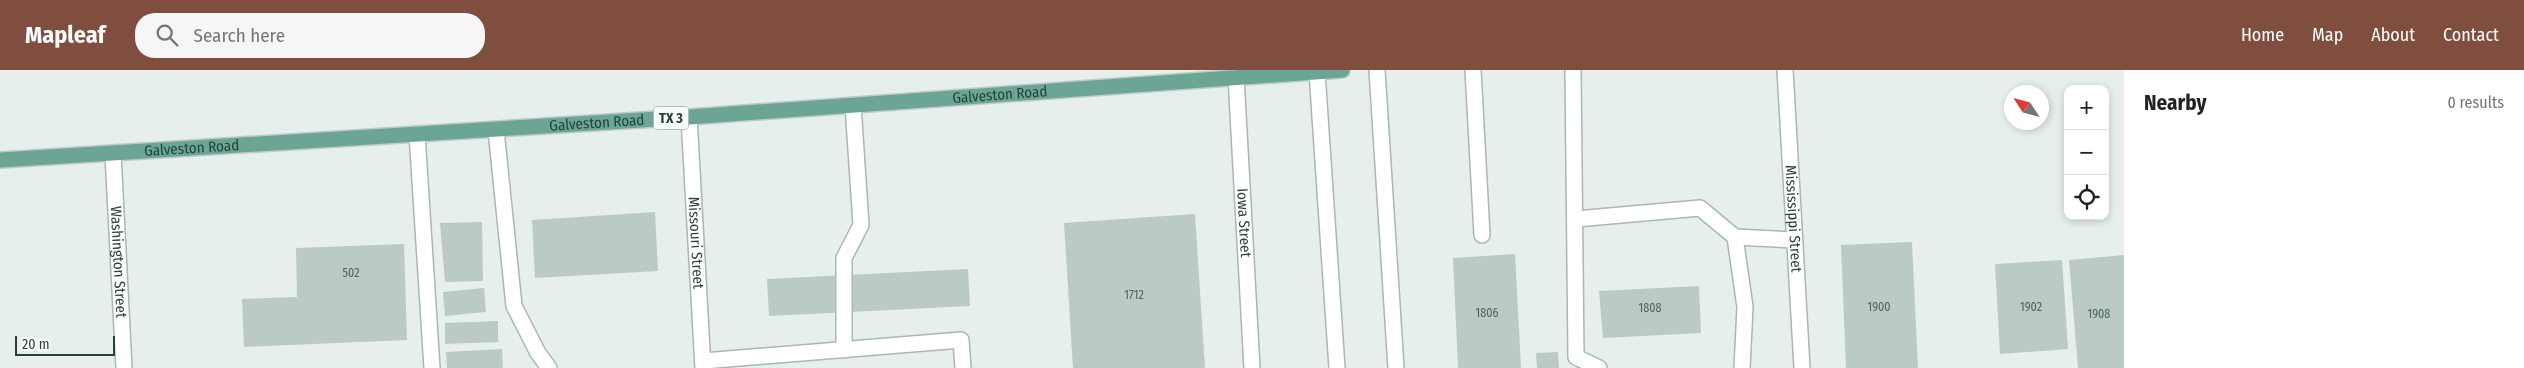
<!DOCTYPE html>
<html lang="en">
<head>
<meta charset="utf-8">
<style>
	:root { --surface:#fff; --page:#f6f6f6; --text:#202124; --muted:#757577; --line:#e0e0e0; --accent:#7f4e3f }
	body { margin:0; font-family:"Fira Sans Condensed",sans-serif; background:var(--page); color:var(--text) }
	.controls { position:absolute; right:15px; top:15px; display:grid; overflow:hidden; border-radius:10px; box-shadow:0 2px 8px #0003 }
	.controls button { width:45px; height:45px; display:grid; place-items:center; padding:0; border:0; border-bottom:1px solid var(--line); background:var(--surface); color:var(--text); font:25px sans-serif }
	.compass { position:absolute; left:2004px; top:15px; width:45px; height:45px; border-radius:50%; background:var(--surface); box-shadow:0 2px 8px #0003; rotate:306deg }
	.scale { position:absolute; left:15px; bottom:12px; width:100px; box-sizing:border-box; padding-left:5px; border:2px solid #24423a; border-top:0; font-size:14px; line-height:18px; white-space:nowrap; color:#24423a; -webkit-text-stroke:4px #f7fbf9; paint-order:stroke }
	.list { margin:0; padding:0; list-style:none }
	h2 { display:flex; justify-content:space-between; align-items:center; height:65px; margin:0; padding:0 20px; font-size:21px }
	h2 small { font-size:16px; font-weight:400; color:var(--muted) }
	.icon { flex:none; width:28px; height:28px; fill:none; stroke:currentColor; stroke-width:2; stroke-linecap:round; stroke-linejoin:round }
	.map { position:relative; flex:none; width:2124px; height:298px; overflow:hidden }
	header { display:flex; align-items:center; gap:30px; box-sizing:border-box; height:70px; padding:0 25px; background:var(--accent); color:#fff }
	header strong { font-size:24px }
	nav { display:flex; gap:28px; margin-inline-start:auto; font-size:18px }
	.search { width:350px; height:45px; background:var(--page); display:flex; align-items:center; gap:12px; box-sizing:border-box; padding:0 18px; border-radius:20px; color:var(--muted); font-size:19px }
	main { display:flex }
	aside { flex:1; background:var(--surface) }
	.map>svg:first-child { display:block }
</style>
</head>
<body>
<header>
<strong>Mapleaf</strong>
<div class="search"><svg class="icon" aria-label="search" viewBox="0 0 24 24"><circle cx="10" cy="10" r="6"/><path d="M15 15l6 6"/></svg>Search here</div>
<nav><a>Home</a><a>Map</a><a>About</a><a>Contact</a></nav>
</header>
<main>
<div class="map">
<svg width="2124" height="298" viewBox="0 0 2124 298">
	<rect width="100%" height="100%" fill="#e6efeb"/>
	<g fill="#bbcac4">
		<path d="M655,142L658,201L535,208L532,150Z"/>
		<path d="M1195,144L1205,298H1073L1064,153Z"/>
		<path d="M482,152L483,211L445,212L440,153Z"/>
		<path d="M1912,172L1918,298H1846L1841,175Z"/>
		<path d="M404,174L407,270L244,277L242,229L297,227L296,178Z"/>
		<path d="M1515,184L1521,298H1458L1453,188Z"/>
		<path d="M2124,185V298H2078L2069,190Z"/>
		<path d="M2062,190L2068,279L2000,284L1995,194Z"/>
		<path d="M968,199L970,236L769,246L767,209Z"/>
		<path d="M1699,216L1701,263L1603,268L1599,221Z"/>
		<path d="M484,218L486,242L445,246L443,222Z"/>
		<path d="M498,251V272L445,274V253Z"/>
		<path d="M502,279L503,298H447L446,282Z"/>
		<path d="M1558,282L1559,298H1537L1536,283Z"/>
	</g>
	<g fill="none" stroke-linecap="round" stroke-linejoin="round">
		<g stroke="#a8b8b2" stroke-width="18">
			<g id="minor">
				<path d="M1377,0L1396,298"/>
				<path d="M1473,0L1482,165"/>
				<path d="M1573,0L1576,287L1599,298"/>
				<path id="s1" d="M1785,0L1802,298"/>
				<path d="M1317,2L1337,298"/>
				<path id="s2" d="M1236,7L1252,298"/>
				<path id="s3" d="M689,47L703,298"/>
				<path d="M496,60L514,236L538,283L549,298"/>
				<path d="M417,64L432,298"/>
				<path id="s4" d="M113,84L124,298"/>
				<path d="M1576,149L1700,138L1735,167L1745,237L1742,298"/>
				<path d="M1735,167L1794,170"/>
				<path d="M844,280V188L861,155L853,35"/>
				<path d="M703,291L961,270L963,298"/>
			</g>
		</g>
		<g stroke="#c2cac8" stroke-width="18">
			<g id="major">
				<path id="s5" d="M0,90L689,47L1342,0"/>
			</g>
		</g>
		<use href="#minor" stroke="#fff" stroke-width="15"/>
		<use href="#major" stroke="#6aa596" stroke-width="15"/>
	</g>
	<g text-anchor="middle" stroke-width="4" stroke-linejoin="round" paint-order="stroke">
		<g font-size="12" fill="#4a645c">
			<text x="351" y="207">502</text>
			<text x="1134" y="229">1712</text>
			<text x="1879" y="241">1900</text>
			<text x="2031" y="241">1902</text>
			<text x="1650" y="242">1808</text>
			<text x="1487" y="247">1806</text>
			<text x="2099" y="248">1908</text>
		</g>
		<rect fill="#f7fbf9" stroke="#637a73" stroke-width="1" x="653.5" y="36.5" width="35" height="23" rx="4"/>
		<g font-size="14" font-weight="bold" fill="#24423a">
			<text x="671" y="53">TX 3</text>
		</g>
		<g font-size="15" fill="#24423a" stroke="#f7fbf9">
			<text dy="5" stroke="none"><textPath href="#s5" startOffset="1002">Galveston Road</textPath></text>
			<text dy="5" stroke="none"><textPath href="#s5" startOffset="598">Galveston Road</textPath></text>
			<text dy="5" stroke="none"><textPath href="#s5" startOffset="192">Galveston Road</textPath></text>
			<text dy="5" stroke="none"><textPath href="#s1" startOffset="149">Mississippi Street</textPath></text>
			<text dy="5" stroke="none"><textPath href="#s2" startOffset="146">Iowa Street</textPath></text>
			<text dy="5" stroke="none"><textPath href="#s3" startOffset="126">Missouri Street</textPath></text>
			<text dy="5" stroke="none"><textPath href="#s4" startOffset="108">Washington Street</textPath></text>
		</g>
	</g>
</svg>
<div class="controls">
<button>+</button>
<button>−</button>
<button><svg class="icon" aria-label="locate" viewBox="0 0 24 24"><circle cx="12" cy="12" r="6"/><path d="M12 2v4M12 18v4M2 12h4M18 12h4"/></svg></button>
</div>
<svg class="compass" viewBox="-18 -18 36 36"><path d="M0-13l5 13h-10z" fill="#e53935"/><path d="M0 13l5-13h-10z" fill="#757577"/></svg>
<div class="scale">20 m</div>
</div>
<aside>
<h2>Nearby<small>0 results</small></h2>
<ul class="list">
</ul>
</aside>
</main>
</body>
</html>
